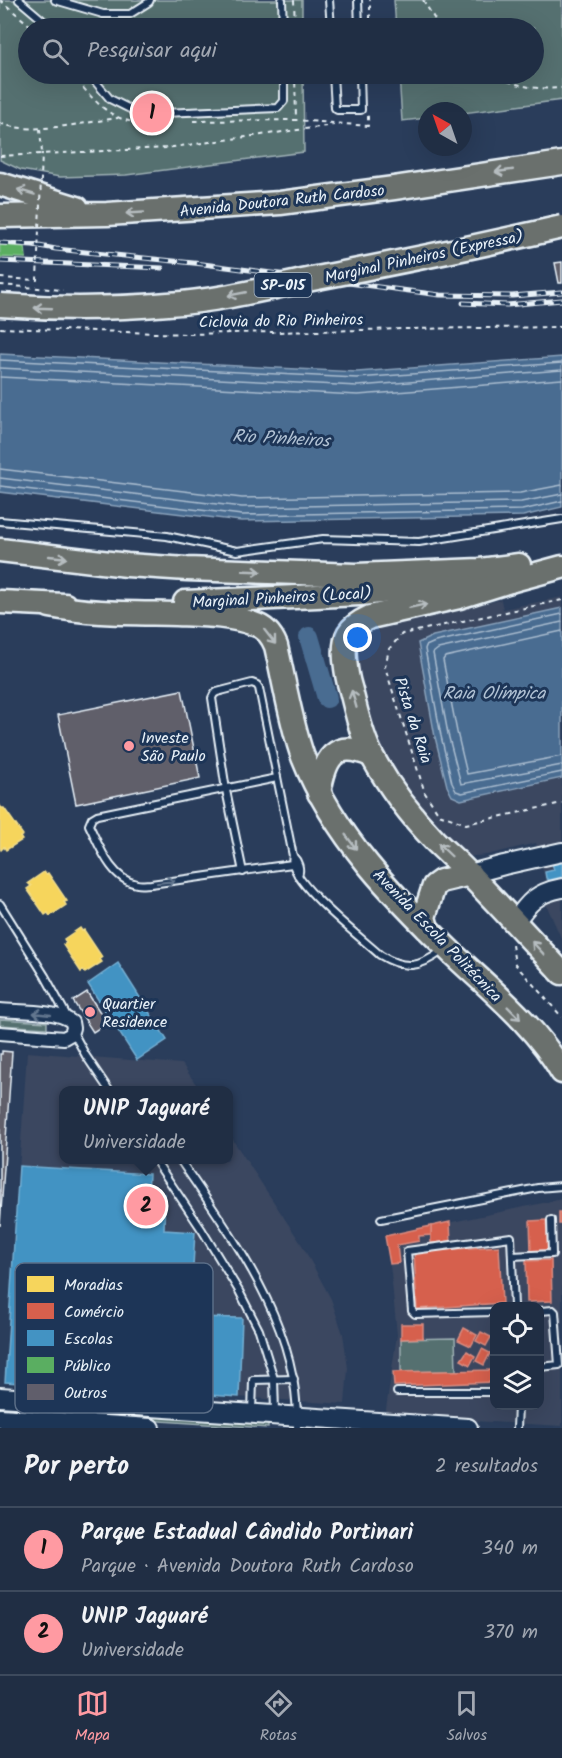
<!DOCTYPE html>
<html lang="pt">
<head>
<meta charset="utf-8">
<style>
	:root { --surface:#202e44; --page:#28364b; --text:#f1f3f6; --muted:#a2a8b2; --line:#3d4a5d; --accent:#ff9aa2 }
	body { margin:0; font-family:Kalam,sans-serif; background:var(--page); color:var(--text) }
	.controls { position:absolute; right:18px; bottom:18px; display:grid; overflow:hidden; border-radius:12px; box-shadow:0 6px 24px #0002 }
	.controls button { width:54px; height:54px; display:grid; place-items:center; padding:0; border:0; border-bottom:2px solid var(--line); background:var(--surface); color:var(--text); font:30px sans-serif }
	.compass { position:absolute; left:418px; top:102px; width:54px; height:54px; border-radius:50%; background:var(--surface); box-shadow:0 6px 24px #0002; rotate:320deg }
	.you { position:absolute; left:358px; top:638px; width:21px; height:21px; margin:-15px; border:4px solid #fff; border-radius:50%; background:#1a73e8; box-shadow:0 0 0 9px #1a73e833 }
	.badge { display:grid; place-items:center; width:39px; height:39px; border-radius:50%; background:var(--accent); color:#111; font-size:20px; font-weight:700 }
	.pin { position:absolute; translate:-50% -50%; border:3px solid #fff; box-shadow:0 2px 6px #0006 }
	.popup { position:absolute; left:59px; top:1086px; width:174px; height:78px; box-sizing:border-box; display:grid; place-content:center; border-radius:12px; background:var(--surface); filter:drop-shadow(0 2px 4px #0005); font-size:20px; white-space:nowrap; color:var(--muted) }
	.popup b { font-size:22px; color:var(--text) }
	.popup::after { content:''; position:absolute; left:50%; top:100%; margin-left:-12px; border:12px solid transparent; border-top-color:var(--surface) }
	.list { margin:0; padding:0; list-style:none }
	h2 { display:flex; justify-content:space-between; align-items:center; height:78px; margin:0; padding:0 24px; font-size:26px }
	h2 small { font-size:20px; font-weight:400; color:var(--muted) }
	.list li { display:grid; grid-template-columns:39px 1fr auto; gap:18px; align-items:center; box-sizing:border-box; height:84px; padding:0 24px; border-top:2px solid var(--line) }
	.list b { display:block; font-size:22px; white-space:nowrap }
	.list p { margin:0; font-size:20px; white-space:nowrap; color:var(--muted) }
	.list em { font-size:20px; font-style:normal; color:var(--muted) }
	.icon { flex:none; width:33px; height:33px; fill:none; stroke:currentColor; stroke-width:2; stroke-linecap:round; stroke-linejoin:round }
	.map { position:relative; flex:none; width:562px; height:1428px; overflow:hidden }
	.search { position:absolute; background:var(--surface); box-shadow:0 6px 24px #0002; left:18px; right:18px; top:18px; height:66px; display:flex; align-items:center; gap:15px; box-sizing:border-box; padding:0 21px; border-radius:33px; color:var(--muted); font-size:22px }
	.sheet { height:246px; background:var(--surface) }
	nav { display:flex; justify-content:space-around; align-items:center; box-sizing:border-box; height:84px; border-top:2px solid var(--line); background:var(--surface); font-size:16px; color:var(--muted) }
	nav a { display:grid; justify-items:center; gap:3px }
	nav .on { color:var(--accent) }
	.map>svg:first-child { display:block }
</style>
</head>
<body>
<div class="map">
<svg width="562" height="1428" viewBox="0 0 562 1428">
	<rect width="100%" height="100%" fill="#2a3d5b"/>
	<filter id="ink" filterUnits="userSpaceOnUse"><feTurbulence type="fractalNoise" baseFrequency=".0167" numOctaves="2"/><feDisplacementMap in="SourceGraphic" scale="12" xChannelSelector="R" yChannelSelector="G"/><feConvolveMatrix kernelMatrix="1 2 1 2 8 2 1 2 1" color-interpolation-filters="sRGB"/></filter>
	<g filter="url(#ink)">
		<g fill="#3a4760" fill-rule="evenodd">
			<path d="M562,597V879L546,883L536,843L487,855L463,857L427,817L396,774L370,723L353,647L367,625L501,600L503,609Z"/>
			<path d="M562,897V940L545,902Z"/>
			<path d="M27,1052L182,1064L200,1090H63V1160H228L229,1134L302,1245L331,1299L343,1334L348,1368L345,1404L5,1382Z"/>
			<path d="M562,1199V1426L385,1416L397,1335L391,1273L385,1236ZM494,1306H540V1406H494Z"/>
		</g>
		<g fill="#54706f" stroke="#9eb0b4" stroke-width="1.5">
			<path d="M0,0H302V28H28V74H303L304,152L126,175L60,177L21,170L0,160Z"/>
			<path d="M394,0H562V100L463,113V111H427V118L402,121L399,74H534V28H396Z"/>
			<path d="M0,1019L47,1022V1028L0,1025Z"/>
			<path d="M455,1338L456,1371L401,1372V1339Z"/>
			<path d="M9,1405L268,1423V1428L9,1411Z"/>
		</g>
		<g fill="#4a6c91" stroke="#89a1ba" stroke-width="1.5">
			<path d="M0,354L357,372L562,357V507L523,516L241,521L0,492Z"/>
			<path d="M562,608V778L461,800L452,796L447,786L435,737L418,643L433,636Z"/>
		</g>
		<g fill="#f6d55c" stroke="#f2dd8b" stroke-width="1.5">
			<path d="M0,806L2,808H4L23,835L20,837L22,840L6,850L4,847L1,850L0,848Z"/>
			<path d="M44,872L46,874L48,873L67,901L64,902L66,905L50,916L48,913L45,915L27,889L31,886L28,883Z"/>
			<path d="M80,928L82,931L84,930L102,957L100,959L102,962L85,973L83,970L81,972L63,945L66,943L64,939Z"/>
		</g>
		<g fill="#d6604d" stroke="#db8c80" stroke-width="1.5">
			<rect x="559" y="1212" width="3" height="12"/>
			<path d="M546,1220L548,1250L531,1251L530,1221Z"/>
			<path d="M450,1222L451,1242L431,1243V1226Z"/>
			<path d="M431,1226V1235L419,1236V1241L397,1245L399,1263L390,1264L385,1236Z"/>
			<path d="M499,1246L502,1303L417,1309L414,1252Z"/>
			<path d="M551,1260L552,1301L527,1302L526,1261Z"/>
			<path d="M401,1324H423V1338L401,1339Z"/>
			<path d="M464,1328L477,1335L471,1346L458,1340Z"/>
			<path d="M481,1332L491,1337L486,1346L476,1341Z"/>
			<path d="M482,1349L490,1353L484,1365L476,1361Z"/>
			<path d="M467,1351L475,1356L470,1365L461,1360Z"/>
			<path d="M494,1370V1382L394,1386L393,1372Z"/>
		</g>
		<g fill="#4393c3" stroke="#74afd3" stroke-width="1.5">
			<path d="M560,862H562V877L549,880L546,878L545,872L554,870L552,863Z"/>
			<path d="M118,963L167,1040L137,1060L88,984Z"/>
			<path d="M19,1166L149,1174L148,1194H165L164,1230L195,1232L190,1317L242,1318L239,1397L5,1382Z"/>
		</g>
		<path fill="#5aae61" stroke="#85c28e" stroke-width="1.5" d="M0,245L25,247L26,258L0,257Z"/>
		<g fill="none" stroke-linecap="round" stroke-linejoin="round">
			<g stroke="#a9bccf" stroke-width="1.5">
				<path d="M0,360L357,378L562,363"/>
				<path d="M0,368L358,386L562,370"/>
				<path d="M0,377L358,395L562,379"/>
				<path d="M0,469L242,498L520,493L562,485"/>
				<path d="M0,478L242,507L521,502L562,494"/>
				<path d="M0,486L242,515L522,510L562,501"/>
				<path d="M562,614L435,642L426,646L425,649L441,736L452,783L456,791L462,793L562,772"/>
				<path d="M562,622L438,649L433,653L448,734L461,784L562,765"/>
				<path d="M562,631L445,657L443,660L457,732L467,774L562,756"/>
			</g>
			<path stroke="#4a6c91" stroke-width="20" d="M309,637L327,698"/>
		</g>
		<g fill="#605e6b" stroke="#e8f1f8" stroke-width="1.5">
			<path d="M562,262V283H559L555,263Z"/>
			<path d="M182,690L200,778L76,804L58,715Z"/>
			<path d="M87,992L107,1023L93,1032L73,1001Z"/>
			<path d="M2,1051L12,1052L0,1226V1054H2Z"/>
		</g>
		<g fill="none" stroke-linecap="round" stroke-linejoin="round">
			<g stroke="#e8f1f8" stroke-width="10">
				<g id="lane">
					<path d="M19,0L52,28"/>
					<path d="M55,0L103,14H130L149,2L150,0"/>
					<path d="M282,0L283,28"/>
					<path d="M329,0L331,28"/>
					<path d="M358,0L359,28"/>
					<path d="M89,74L110,99L140,114L278,108L284,101V74"/>
					<path d="M333,74L335,108L337,110H361L360,74"/>
					<path d="M0,521L167,536L237,551L323,539L419,542L562,519"/>
					<path d="M277,778L97,815L92,818L89,825C99,845 111,880 137,884C141,885 147,884 151,884L292,864"/>
					<path d="M293,856C298,861 301,869 298,875"/>
					<path d="M243,872L226,790L212,698L214,694L217,692L252,683L257,685L259,688L293,856C284,879 363,939 380,955C405,970 419,968 442,951"/>
					<path d="M0,904L45,976L68,1018"/>
					<path d="M73,1032L86,1056L109,1090"/>
					<path d="M132,1090H133"/>
					<path d="M155,1160L202,1230L239,1291L259,1330L274,1379L275,1412"/>
					<path d="M180,1160C234,1240 300,1325 297,1428"/>
					<path d="M381,1219L538,1188L562,1186"/>
					<path d="M512,1256L552,1254L551,1220"/>
					<path d="M540,1311L553,1310L555,1312L559,1365L540,1367"/>
					<path d="M494,1312L415,1314L412,1311L407,1251L511,1237L514,1306"/>
					<path d="M397,1392H494"/>
					<path d="M252,1413L253,1380L294,1379"/>
					<path d="M517,1428L518,1406"/>
				</g>
			</g>
			<g stroke="#e8f1f8" stroke-width="16">
				<path id="street" d="M0,1010C18,1012 58,1010 72,1022L73,1028L71,1034L64,1038L0,1033"/>
			</g>
			<g stroke="#e8f1f8" stroke-width="22">
				<g id="secondary">
					<path d="M470,874L504,865L562,852"/>
					<path d="M514,923C529,902 536,893 562,888"/>
					<path d="M0,1397L468,1428"/>
					<path d="M0,1418L150,1428"/>
				</g>
			</g>
			<g stroke="#e8f1f8" stroke-width="27">
				<g id="highway">
					<path d="M0,184L77,208"/>
					<path d="M0,216L107,214L280,203L394,188L562,163"/>
					<path d="M0,550L127,565L187,569L356,575L480,570L519,565"/>
					<path d="M510,581L459,597L370,617C348,627 343,636 345,660C346,669 347,678 350,687C356,709 361,736 372,756C389,787 411,816 435,841C447,853 460,864 471,876C502,908 532,941 562,973"/>
					<path d="M496,582L510,581L562,567"/>
					<path d="M0,602L65,605"/>
					<path d="M185,602L360,594L464,584"/>
					<path d="M50,606C91,614 134,613 176,614C201,615 230,615 254,624C265,627 272,636 276,646C284,680 291,724 303,757C334,836 394,897 454,955C491,990 537,1027 562,1072"/>
					<path d="M319,793C325,759 333,739 371,755"/>
					<path d="M427,928L424,917L434,886L441,881L470,874"/>
				</g>
			</g>
			<g stroke="#e8f1f8" stroke-width="2" stroke-dasharray="4.5 4.5" stroke-linecap="butt">
				<path d="M0,0L33,28"/>
				<path d="M294,0L295,28"/>
				<path d="M423,0L440,28"/>
				<path d="M370,28V0"/>
				<path d="M72,74C88,94 109,121 137,122"/>
				<path d="M295,74L296,120"/>
				<path d="M491,74C516,86 535,90 562,88"/>
				<path d="M194,121L296,120L368,126V114"/>
				<path d="M0,123C29,136 86,122 118,118"/>
				<path d="M40,129L42,153"/>
				<path d="M0,156L166,148L334,125"/>
				<path d="M0,285L63,290"/>
				<path d="M0,328L188,334L405,329L562,327"/>
				<path d="M562,600L402,634L389,649L385,667L425,793L439,814L466,824L562,803"/>
				<path d="M512,945L515,964L562,1017"/>
			</g>
			<use href="#lane" stroke="#1d3557" stroke-width="6"/>
			<use href="#street" stroke="#1d3557" stroke-width="12"/>
			<use href="#secondary" stroke="#1d3557" stroke-width="18"/>
			<use href="#highway" stroke="#6b706d" stroke-width="22"/>
			<g stroke="#e8f1f8" stroke-width="5">
				<g id="rail">
					<path d="M0,243L33,245L56,249L203,264L440,295L512,296L562,292"/>
					<path d="M0,261L162,268"/>
					<path d="M463,303L507,305L562,300"/>
				</g>
			</g>
			<use href="#rail" stroke="#1d3557" stroke-width="3" stroke-dasharray="9" stroke-linecap="butt"/>
			<g stroke="#e8f1f8" stroke-width="27" stroke-linecap="butt">
				<path id="highway-bridge" d="M0,305C56,309 112,309 168,304C217,301 265,289 312,279C396,263 479,246 562,227"/>
			</g>
			<path stroke="#e8f1f8" stroke-width="2" stroke-dasharray="4.5 4.5" stroke-linecap="butt" d="M0,278L37,280L42,153"/>
			<use href="#highway-bridge" stroke="#6b706d" stroke-width="22"/>
		</g>
		<defs><path id="oneway-shaft" d="M-6 0H5M1.5-3L5.5 0L1.5 3" fill="none" stroke-width="1.6" stroke-linecap="round" stroke-linejoin="round" transform="scale(1.5)"/></defs>
		<g stroke="#b6bdc0">
			<use href="#oneway-shaft" transform="translate(504 171) rotate(172)"/>
			<use href="#oneway-shaft" transform="translate(26 192) rotate(-163)"/>
			<use href="#oneway-shaft" transform="translate(135 213) rotate(177)"/>
			<use href="#oneway-shaft" transform="translate(237 294) rotate(169)"/>
			<use href="#oneway-shaft" transform="translate(43 308) rotate(-178)"/>
			<use href="#oneway-shaft" transform="translate(58 557) rotate(6)"/>
			<use href="#oneway-shaft" transform="translate(252 571) rotate(2)"/>
			<use href="#oneway-shaft" transform="translate(418 606) rotate(-12)"/>
			<use href="#oneway-shaft" transform="translate(270 637) rotate(52)"/>
			<use href="#oneway-shaft" transform="translate(354 699) rotate(-106)"/>
			<use href="#oneway-shaft" transform="translate(351 842) rotate(53)"/>
			<use href="#oneway-shaft" transform="translate(445 850) rotate(-136)"/>
			<use href="#oneway-shaft" transform="translate(538 948) rotate(-133)"/>
			<use href="#oneway-shaft" transform="translate(514 1013) rotate(45)"/>
		</g>
		<g stroke="#64778f">
			<use href="#oneway-shaft" transform="translate(166 882) rotate(-7)"/>
			<use href="#oneway-shaft" transform="translate(42 1014) rotate(-174)"/>
		</g>
	</g>
	<g fill="#ff9aa2" stroke="#1d3557" stroke-width="2">
		<circle cx="129" cy="746" r="6"/>
		<circle cx="90" cy="1012" r="6"/>
	</g>
	<g text-anchor="middle" stroke-width="6" stroke-linejoin="round" paint-order="stroke">
		<rect fill="#1d3557" stroke="#abb9c8" stroke-width="1.5" x="254.5" y="273" width="57" height="24" rx="4.5"/>
		<g font-size="15" font-weight="bold" fill="#e8f1f8">
			<text x="283" y="290">SP-015</text>
		</g>
		<g font-size="16" fill="#e8f1f8" stroke="#1d3557">
			<text transform="translate(282 200) rotate(-6)" y="6">Avenida Doutora Ruth Cardoso</text>
			<text transform="translate(424 256) rotate(-12)" y="6">Marginal Pinheiros (Expressa)</text>
			<text transform="translate(281 320) rotate(-1)" y="6">Ciclovia do Rio Pinheiros</text>
			<text transform="translate(282 597) rotate(-3)" y="6">Marginal Pinheiros (Local)</text>
			<text transform="translate(414 720) rotate(72)" y="6">Pista da Raia</text>
			<text transform="translate(438 935) rotate(46)" y="6">Avenida Escola Politécnica</text>
		</g>
		<g font-size="16" fill="#e8f1f8" stroke="#1d3557" text-anchor="start">
			<text x="141" y="743">Investe<tspan x="141" dy="18">São Paulo</tspan></text>
			<text x="102" y="1009">Quartier<tspan x="102" dy="18">Residence</tspan></text>
		</g>
		<g font-size="18" font-style="italic" fill="#b1c2d4" stroke="#1d3557">
			<text transform="translate(281 438) rotate(3)" y="6">Rio Pinheiros</text>
			<text x="494" y="699">Raia Olímpica</text>
		</g>
	</g>
	<rect x="15" y="1263" width="198" height="150" rx="9" fill="#1d3557" stroke="#5a6d87" stroke-width="1.5"/>
	<rect x="27" y="1276" width="27" height="16" fill="#f6d55c"/>
	<rect x="27" y="1303" width="27" height="16" fill="#d6604d"/>
	<rect x="27" y="1330" width="27" height="16" fill="#4393c3"/>
	<rect x="27" y="1357" width="27" height="16" fill="#5aae61"/>
	<rect x="27" y="1384" width="27" height="16" fill="#605e6b"/>
	<g font-size="16" fill="#e8f1f8">
		<text x="64" y="1290">Moradias</text>
		<text x="64" y="1317">Comércio</text>
		<text x="64" y="1344">Escolas</text>
		<text x="64" y="1371">Público</text>
		<text x="64" y="1398">Outros</text>
	</g>
</svg>
<div class="controls">
<button><svg class="icon" aria-label="locate" viewBox="0 0 24 24"><circle cx="12" cy="12" r="6"/><path d="M12 2v4M12 18v4M2 12h4M18 12h4"/></svg></button>
<button><svg class="icon" aria-label="layers" viewBox="0 0 24 24"><path d="M12 4l9 5-9 5-9-5zM3 14l9 5 9-5"/></svg></button>
</div>
<svg class="compass" viewBox="-18 -18 36 36"><path d="M0-13l5 13h-10z" fill="#e53935"/><path d="M0 13l5-13h-10z" fill="#a2a8b2"/></svg>
<div class="you"></div>
<div class="pin badge" style="left:152px;top:113px">1</div>
<div class="pin badge" style="left:146px;top:1206px">2</div>
<div class="popup"><b>UNIP Jaguaré</b>Universidade</div>
<div class="search"><svg class="icon" aria-label="search" viewBox="0 0 24 24"><circle cx="10" cy="10" r="6"/><path d="M15 15l6 6"/></svg>Pesquisar aqui</div>
</div>
<section class="sheet">
<h2>Por perto<small>2 resultados</small></h2>
<ul class="list">
<li><span class="badge">1</span><div><b>Parque Estadual Cândido Portinari</b><p>Parque · Avenida Doutora Ruth Cardoso</p></div><em>340 m</em></li>
<li><span class="badge">2</span><div><b>UNIP Jaguaré</b><p>Universidade</p></div><em>370 m</em></li>
</ul>
</section>
<nav>
<a class="on"><svg class="icon" aria-label="map" viewBox="0 0 24 24"><path d="M3 6l6-2 6 2 6-2v14l-6 2-6-2-6 2zM9 4v14M15 6v14"/></svg>Mapa</a>
<a><svg class="icon" aria-label="directions" viewBox="0 0 24 24"><path d="M12 3l9 9-9 9-9-9zM9 14v-3h6M13 9l2 2-2 2"/></svg>Rotas</a>
<a><svg class="icon" aria-label="saved" viewBox="0 0 24 24"><path d="M7 4h10v16l-5-4-5 4z"/></svg>Salvos</a>
</nav>
</body>
</html>
